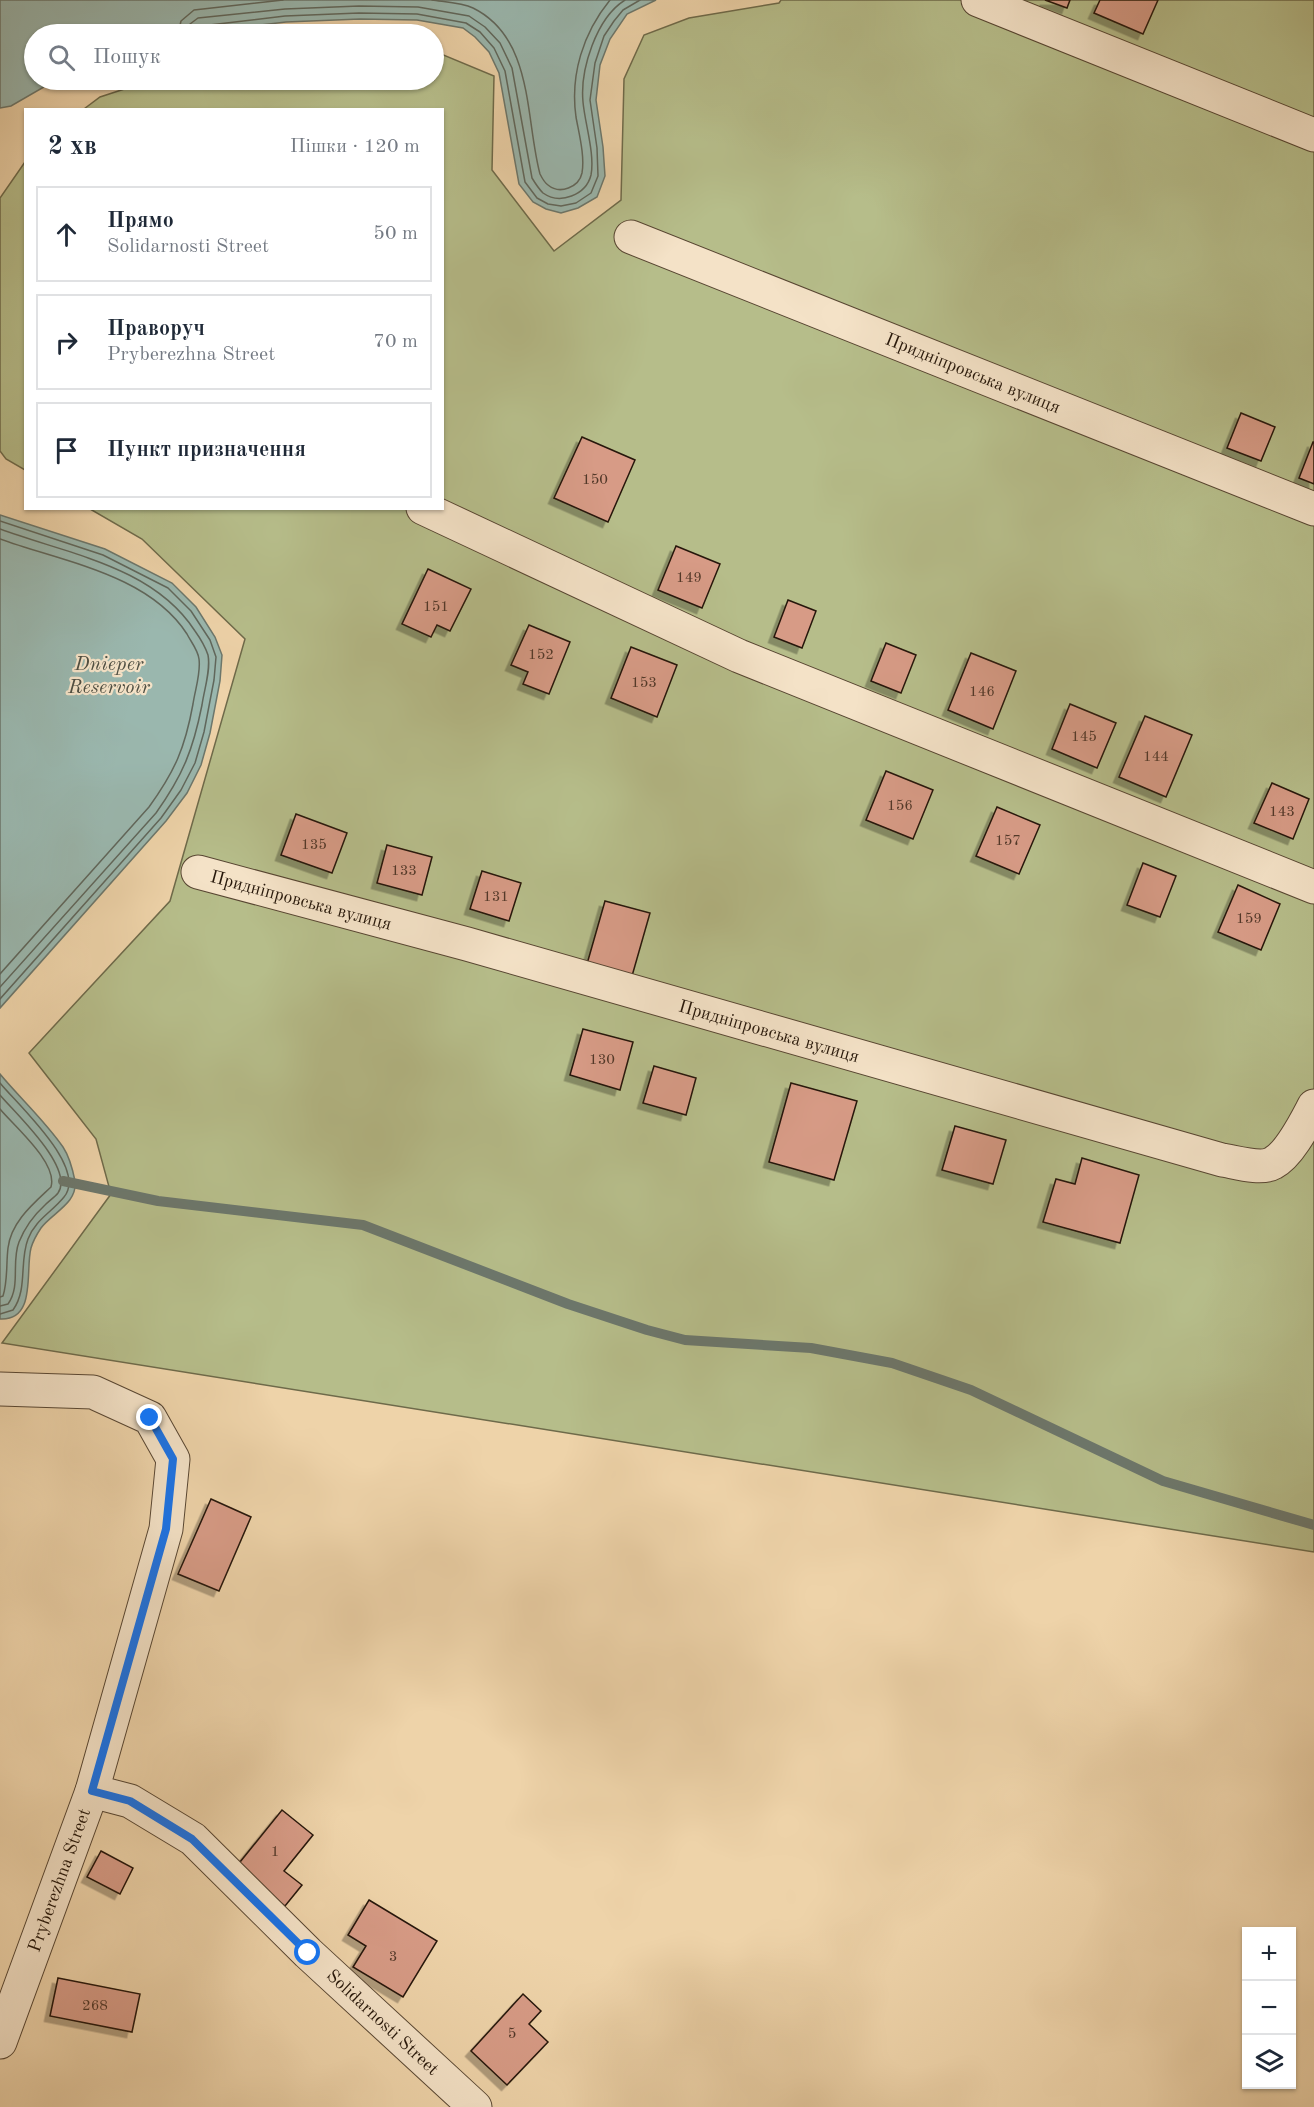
<!DOCTYPE html>
<html lang="uk">
<head>
<meta charset="utf-8">
<style>
	:root { --surface:#fff; --page:#f2f2f3; --text:#1f2937; --muted:#747a83; --line:#e0e1e3 }
	body { margin:0; font-family:"Old Standard TT",serif; background:var(--page); color:var(--text) }
	.controls { position:absolute; right:18px; bottom:18px; display:grid; overflow:hidden; border-radius:0px; box-shadow:0 2px 4px #0004 }
	.controls button { width:54px; height:54px; display:grid; place-items:center; padding:0; border:0; border-bottom:2px solid var(--line); background:var(--surface); color:var(--text); font:30px sans-serif }
	.stop { position:absolute; width:18px; height:18px; margin:-14px; border:4px solid #1a73e8; border-radius:50%; background:#fff }
	.stop.end { background:#1a73e8; border-color:#fff; box-shadow:0 2px 6px #0008 }
	.list { margin:0; padding:0; list-style:none }
	h2 { display:flex; justify-content:space-between; align-items:center; height:78px; margin:0; padding:0 24px; font-size:26px }
	h2 small { font-size:20px; font-weight:400; color:var(--muted) }
	.list li { display:grid; grid-template-columns:39px 1fr auto; gap:18px; align-items:center; box-sizing:border-box; height:96px; margin:0 12px 12px; padding:0 12px; border:2px solid var(--line); border-radius:0px }
	.list b { display:block; font-size:22px; white-space:nowrap }
	.list p { margin:0; font-size:20px; white-space:nowrap; color:var(--muted) }
	.list em { font-size:20px; font-style:normal; color:var(--muted) }
	.icon { flex:none; width:33px; height:33px; fill:none; stroke:currentColor; stroke-width:2; stroke-linecap:round; stroke-linejoin:round }
	.map { position:relative; flex:none; width:1314px; height:2107px; overflow:hidden }
	.search { position:absolute; background:var(--surface); box-shadow:0 2px 4px #0004; left:24px; top:24px; width:420px; height:66px; display:flex; align-items:center; gap:15px; box-sizing:border-box; padding:0 21px; border-radius:33px; color:var(--muted); font-size:22px }
	.panel { position:absolute; background:var(--surface); box-shadow:0 2px 4px #0004; left:24px; top:108px; width:420px; height:402px; border-radius:0px }
	.map>svg:first-child { display:block }
</style>
</head>
<body>
<div class="map">
<svg width="1314" height="2107" viewBox="0 0 1314 2107">
	<defs>
		<filter id="shadow"><feDropShadow dx="-5.5" dy="5.5" stdDeviation="0" flood-color="#0004"/></filter>
	</defs>
	<rect width="100%" height="100%" fill="#eed3a9"/>
	<filter id="stains"><feTurbulence type="fractalNoise" baseFrequency=".00333" numOctaves="4"/><feColorMatrix values="0 0 0 0 .2 0 0 0 0 .09 0 0 0 0 .02 0 0 0 .5 -.17"/></filter>
	<radialGradient id="worn" r=".72"><stop offset=".6" stop-color="#630" stop-opacity="0"/><stop offset="1" stop-color="#630" stop-opacity=".3"/></radialGradient>
	<g fill="#b6bd8a" stroke="#6e6a4a" stroke-width="1.5">
		<path d="M781,0H1314V1552L2,1343L111,1194L96,1139L29,1053L170,901L245,639L142,539L90,509L442,508V110L84,109L100,97L152,80H434V51L494,76L492,170L554,251L621,200L624,79L644,35L689,18L779,3Z"/>
		<path d="M25,162V470L6,459L0,451V198Z"/>
	</g>
	<g fill="#9ab7ae" stroke="#6c776c" stroke-width="1.5">
		<path d="M0,0H656L627,14L610,39L600,65L596,100L603,147L605,176L597,197L578,208L561,213L546,209L533,202L519,184L499,73L489,52L475,37L463,28L417,20L360,19L286,22L184,34H34V80H56L11,106L0,108Z"/>
		<path d="M0,515L105,549L172,583L196,607L215,637L222,655L220,681L210,733L201,765L187,793L166,821L0,1008Z"/>
		<path d="M0,1074C20,1098 45,1121 63,1147C69,1156 73,1171 75,1181C78,1203 52,1213 41,1228C37,1234 33,1241 31,1248C25,1270 37,1321 0,1319Z"/>
	</g>
	<g fill="none" stroke-linecap="round" stroke-linejoin="round">
		<g stroke="#60675c" stroke-width="1.5">
			<path d="M432,0C445,2 462,3 473,8C534,38 525,118 540,174C542,178 545,183 548,185C560,195 579,187 582,173C585,156 579,134 576,117C570,75 583,33 610,0"/>
			<path d="M178,34L181,21L194,10L283,0"/>
			<path d="M187,34L190,24L198,18L285,9L359,6L418,7L469,16L485,27L500,43L512,68L532,178C535,183 539,189 543,193C560,205 586,195 591,175C595,154 585,124 583,102C580,70 596,18 625,0"/>
			<path d="M195,34L196,29L201,26L285,16L359,13L417,14L466,23L480,32L494,48L505,71L525,182L537,198L548,204L561,206L576,203L591,193L598,176L597,148L590,100L595,63L604,36L614,21L623,10L640,0"/>
			<path d="M0,521L103,555L168,588L191,611L210,640L216,657L214,680L204,732L195,763L181,790L161,818L0,999"/>
			<path d="M0,529C67,554 153,566 195,631C200,638 205,646 208,655C211,670 204,690 202,705C193,750 183,775 156,813L0,987"/>
			<path d="M0,539C63,562 148,574 187,634C191,642 198,650 199,659C201,673 195,690 193,704C185,748 175,771 149,807L0,974"/>
			<path d="M0,1083C18,1105 88,1168 64,1197C52,1212 35,1220 28,1239C19,1262 28,1289 13,1310L0,1314"/>
			<path d="M0,1095C15,1113 75,1168 58,1193C55,1197 49,1201 45,1205C33,1216 25,1227 19,1242C11,1262 21,1286 8,1304L0,1306"/>
			<path d="M0,1109C15,1127 58,1163 51,1187C33,1204 11,1222 8,1248C6,1264 8,1280 3,1296L0,1297"/>
		</g>
		<path stroke="#6c776c" stroke-width="10" d="M63,1181L158,1201L363,1225L568,1304L647,1330L685,1340L811,1348L892,1363L971,1390L1163,1481L1314,1525"/>
	</g>
	<g fill="#d79b86" stroke="#26170a" stroke-width="1.5" filter="url(#shadow)">
		<path d="M1045,0H1070L1067,8Z"/>
		<path d="M1100,0H1158L1143,34L1094,13Z"/>
		<path d="M1241,413L1275,427L1261,461L1227,448Z"/>
		<path d="M582,437L635,460L608,522L554,498Z"/>
		<path d="M1313,442H1314V484L1299,478Z"/>
		<path d="M676,546L720,564L702,608L658,590Z"/>
		<path d="M428,569L471,589L450,631L437,625L431,637L402,624Z"/>
		<path d="M788,600L816,611L802,648L774,637Z"/>
		<path d="M529,625L570,642L549,694L523,684L528,672L511,665Z"/>
		<path d="M886,643L916,655L901,693L871,681Z"/>
		<path d="M631,647L677,665L657,717L611,698Z"/>
		<path d="M971,653L1016,671L993,729L948,710Z"/>
		<path d="M1070,704L1116,723L1097,768L1052,749Z"/>
		<path d="M1145,716L1192,735L1166,797L1119,777Z"/>
		<path d="M886,771L933,790L913,839L866,820Z"/>
		<path d="M1272,783L1309,799L1293,839L1254,823Z"/>
		<path d="M997,807L1040,825L1019,874L976,856Z"/>
		<path d="M296,814L347,833L332,873L281,855Z"/>
		<path d="M387,845L432,857L422,895L377,883Z"/>
		<path d="M1143,863L1176,876L1160,917L1127,905Z"/>
		<path d="M482,871L521,883L509,921L470,909Z"/>
		<path d="M1238,885L1280,904L1261,950L1218,932Z"/>
		<path d="M605,901L650,913L632,976L587,964Z"/>
		<path d="M583,1029L633,1042L620,1090L570,1075Z"/>
		<path d="M654,1066L696,1078L686,1115L643,1103Z"/>
		<path d="M791,1083L857,1101L834,1180L769,1162Z"/>
		<path d="M955,1126L1006,1140L993,1184L942,1170Z"/>
		<path d="M1082,1158L1139,1175L1120,1243L1043,1222L1056,1179L1075,1184Z"/>
		<path d="M211,1499L251,1517L219,1591L178,1574Z"/>
		<path d="M282,1810L313,1835L284,1871L302,1885L285,1906L236,1867Z"/>
		<path d="M101,1851L133,1868L120,1894L87,1877Z"/>
		<path d="M369,1900L437,1941L403,1997L353,1967L366,1946L348,1935Z"/>
		<path d="M58,1978L140,1994L132,2032L50,2016Z"/>
		<path d="M523,1994L541,2011L529,2024L548,2042L507,2085L471,2051Z"/>
	</g>
	<g fill="none" stroke-linecap="round" stroke-linejoin="round">
		<g stroke="#584632" stroke-width="35">
			<g id="minor">
				<path d="M978,0L1314,135"/>
				<path d="M631,237L1314,509"/>
				<path d="M423,508L739,656L1314,887"/>
				<path d="M198,872L467,944L1222,1160C1235,1162 1261,1170 1273,1163C1290,1154 1305,1123 1314,1106"/>
				<path d="M0,1389L93,1392L150,1418L173,1459L166,1529L92,1791L0,2042"/>
				<path d="M92,1791L130,1801L193,1839L308,1953L475,2107"/>
			</g>
		</g>
		<use href="#minor" stroke="#f4e2c7" stroke-width="33"/>
	</g>
	<g fill="none" stroke-linecap="round" stroke-linejoin="round">
		<path stroke="#1a73e8" stroke-width="8" d="M150,1418L173,1459L166,1529L92,1791L130,1801L192,1839L308,1953"/>
	</g>
	<g text-anchor="middle" stroke-width="4.5" stroke-linejoin="round" paint-order="stroke">
		<g font-size="15" fill="#523829">
			<text x="595" y="484">150</text>
			<text x="689" y="582">149</text>
			<text x="436" y="611">151</text>
			<text x="541" y="659">152</text>
			<text x="644" y="687">153</text>
			<text x="982" y="696">146</text>
			<text x="1084" y="741">145</text>
			<text x="1156" y="761">144</text>
			<text x="900" y="810">156</text>
			<text x="1282" y="816">143</text>
			<text x="1008" y="845">157</text>
			<text x="314" y="849">135</text>
			<text x="404" y="875">133</text>
			<text x="496" y="901">131</text>
			<text x="1249" y="923">159</text>
			<text x="602" y="1064">130</text>
			<text x="275" y="1856">1</text>
			<text x="393" y="1961">3</text>
			<text x="95" y="2010">268</text>
			<text x="512" y="2038">5</text>
		</g>
		<g font-size="18" fill="#26170a" stroke="#f4e2c7">
			<text transform="translate(973 373) rotate(22)" y="6">Придніпровська вулиця</text>
			<text transform="translate(301 900) rotate(15)" y="6">Придніпровська вулиця</text>
			<text transform="translate(769 1031) rotate(16)" y="6">Придніпровська вулиця</text>
			<text transform="translate(59 1880) rotate(-70)" y="6">Pryberezhna Street</text>
			<text transform="translate(383 2022) rotate(43)" y="6">Solidarnosti Street</text>
		</g>
		<g font-size="20" font-style="italic" fill="#4f4f43" stroke="#f4e2c7">
			<text x="109" y="670">Dnieper<tspan x="109" dy="23">Reservoir</tspan></text>
		</g>
	</g>
	<rect width="100%" height="100%" filter="url(#stains)"/>
	<rect width="100%" height="100%" fill="url(#worn)"/>
</svg>
<div class="controls">
<button>+</button>
<button>−</button>
<button><svg class="icon" aria-label="layers" viewBox="0 0 24 24"><path d="M12 4l9 5-9 5-9-5zM3 14l9 5 9-5"/></svg></button>
</div>
<div class="stop" style="left:308px;top:1953px"></div>
<div class="stop end" style="left:150px;top:1418px"></div>
<div class="search"><svg class="icon" aria-label="search" viewBox="0 0 24 24"><circle cx="10" cy="10" r="6"/><path d="M15 15l6 6"/></svg>Пошук</div>
<section class="panel">
<h2>2 хв<small>Пішки · 120 m</small></h2>
<ul class="list">
<li><svg class="icon" aria-label="ahead" viewBox="0 0 24 24"><path d="M12 20V5M6 11l6-6 6 6"/></svg><div><b>Прямо</b><p>Solidarnosti Street</p></div><em>50 m</em></li>
<li><svg class="icon" aria-label="right" viewBox="0 0 24 24"><path d="M7 20v-9h11M14 6l5 5-5 5"/></svg><div><b>Праворуч</b><p>Pryberezhna Street</p></div><em>70 m</em></li>
<li><svg class="icon" aria-label="arrive" viewBox="0 0 24 24"><path d="M6 21V4h12l-3 4 3 4H6"/></svg><div><b>Пункт призначення</b></div></li>
</ul>
</section>
</div>
</body>
</html>
